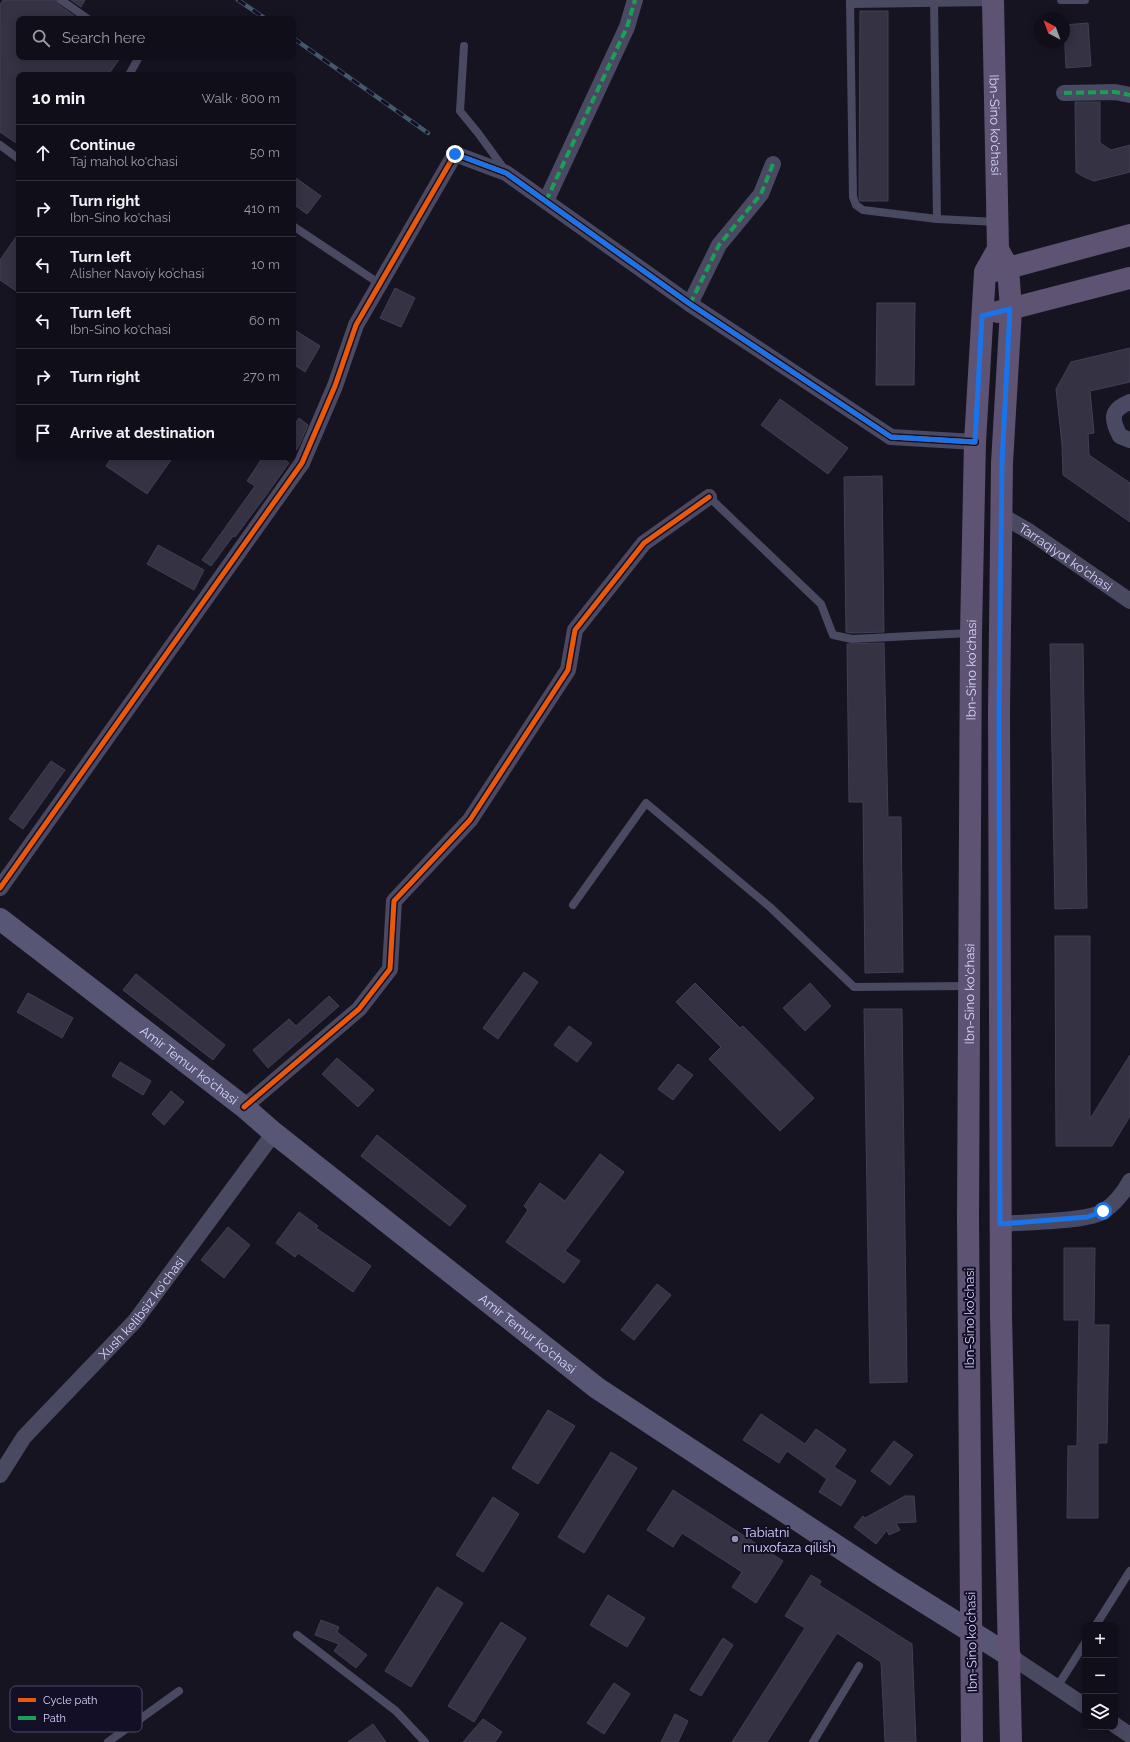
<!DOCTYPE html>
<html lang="en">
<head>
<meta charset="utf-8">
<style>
	:root { --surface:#100f19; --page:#1e1d26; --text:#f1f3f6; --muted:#9c9ca2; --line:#302f38 }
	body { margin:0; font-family:Raleway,sans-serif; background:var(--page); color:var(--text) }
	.controls { position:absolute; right:12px; bottom:12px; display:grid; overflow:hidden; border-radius:8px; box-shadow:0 2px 10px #0003 }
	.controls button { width:36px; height:36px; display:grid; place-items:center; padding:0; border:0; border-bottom:1px solid var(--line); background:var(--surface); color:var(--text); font:20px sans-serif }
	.compass { position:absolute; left:1034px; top:12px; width:36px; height:36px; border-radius:50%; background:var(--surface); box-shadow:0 2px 10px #0003; rotate:319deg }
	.stop { position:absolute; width:12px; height:12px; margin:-9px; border:3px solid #1a73e8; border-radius:50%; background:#fff }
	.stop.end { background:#1a73e8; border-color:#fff; box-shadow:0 1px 4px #0008 }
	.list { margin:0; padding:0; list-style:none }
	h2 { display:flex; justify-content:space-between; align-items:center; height:52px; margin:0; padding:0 16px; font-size:17px }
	h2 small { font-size:13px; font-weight:400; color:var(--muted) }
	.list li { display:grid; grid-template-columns:26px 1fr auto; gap:12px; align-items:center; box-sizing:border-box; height:56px; padding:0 16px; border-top:1px solid var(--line) }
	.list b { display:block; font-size:15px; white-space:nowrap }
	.list p { margin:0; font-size:13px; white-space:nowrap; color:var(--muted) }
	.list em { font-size:13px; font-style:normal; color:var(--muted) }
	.icon { flex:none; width:22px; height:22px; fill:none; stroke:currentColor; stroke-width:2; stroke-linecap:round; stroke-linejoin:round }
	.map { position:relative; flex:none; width:1130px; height:1742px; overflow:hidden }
	.search { position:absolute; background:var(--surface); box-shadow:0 2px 10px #0003; left:16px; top:16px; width:280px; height:44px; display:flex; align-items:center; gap:10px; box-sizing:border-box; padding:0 14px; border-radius:8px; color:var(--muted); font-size:15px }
	.panel { position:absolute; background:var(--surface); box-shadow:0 2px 10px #0003; left:16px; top:72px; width:280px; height:388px; border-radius:8px }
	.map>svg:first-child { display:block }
</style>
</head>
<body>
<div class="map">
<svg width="1130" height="1742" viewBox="0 0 1130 1742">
	<rect width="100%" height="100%" fill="#161421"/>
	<g fill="#343243" stroke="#433f54">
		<path d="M3,0H56L58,4L74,16L73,19H19V57H121L108,75H19V145L0,132V5Z"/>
		<path d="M71,0H85L81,7Z"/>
		<path d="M860,11H888V201H860L859,198Z"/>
		<path d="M1088,23L1091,66L1066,68L1064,25Z"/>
		<path d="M1075,102H1100V143L1111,150L1130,145V172L1094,181L1084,177L1076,172Z"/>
		<path d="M293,176L321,196L307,214L293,204Z"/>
		<path d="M19,233V293L0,280V260Z"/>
		<path d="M395,288L415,298L401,327L380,318Z"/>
		<path d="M877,303H915L914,385H876Z"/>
		<path d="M293,329L320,346L305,372L293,364Z"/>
		<path d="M1130,348V382L1090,391L1094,433L1088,434L1089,455L1130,483V522L1063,475L1062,444L1056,389L1071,362Z"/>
		<path d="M780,399L848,448L828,474L761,425Z"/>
		<path d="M299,418L308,425L299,446L293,454V426Z"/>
		<path d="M112,457H173L147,494L106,466Z"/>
		<path d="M263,457H281L289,463L267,494L235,537L233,536L211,566L202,560L255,486L247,481Z"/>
		<path d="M882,476L884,632L852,633L846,632L844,477Z"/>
		<path d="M158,545L204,570L194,590L147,564Z"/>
		<path d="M884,643L888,817H901L903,972L865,973L863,802H849L847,644Z"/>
		<path d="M1050,644H1083L1087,908L1055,909Z"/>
		<path d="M51,761L65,770L23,829L9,819Z"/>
		<path d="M1055,936H1090V1119L1130,1055V1116L1112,1146H1056Z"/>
		<path d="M524,972L538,982L498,1039L483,1028Z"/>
		<path d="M136,974L225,1045L213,1060L123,990Z"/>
		<path d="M695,983L740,1028L743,1026L814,1098L780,1131L709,1059L721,1047L676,1002Z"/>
		<path d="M810,983L831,1006L805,1031L783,1008Z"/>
		<path d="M28,993L73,1018L62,1038L17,1012Z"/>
		<path d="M329,996L339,1006L268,1068L253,1050L289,1019L296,1026Z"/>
		<path d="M864,1009H902L907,1382L870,1383Z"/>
		<path d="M569,1026L592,1043L577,1062L554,1045Z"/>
		<path d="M337,1058L374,1090L358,1107L322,1074Z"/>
		<path d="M120,1062L151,1081L143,1095L112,1076Z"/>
		<path d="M678,1064L693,1075L673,1100L658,1089Z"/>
		<path d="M171,1091L184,1102L164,1125L152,1114Z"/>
		<path d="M377,1135L466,1206L450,1226L361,1156Z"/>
		<path d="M600,1154L624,1172L565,1251L580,1261L564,1283L506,1242L528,1210L524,1206L540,1183L565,1201Z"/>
		<path d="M299,1212L318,1226L316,1228L371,1266L353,1292L298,1253L295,1257L276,1243Z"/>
		<path d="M228,1227L250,1245L224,1278L201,1260Z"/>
		<path d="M1064,1248H1095L1094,1325H1109L1107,1443H1098V1518H1067L1068,1446H1077L1079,1320H1064Z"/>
		<path d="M657,1284L671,1295L634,1340L621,1330Z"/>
		<path d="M548,1410L575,1426L538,1484L512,1468Z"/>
		<path d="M761,1414L805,1444L816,1429L846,1450L834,1467L856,1481L841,1506L819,1492L827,1479L787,1451L779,1463L743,1440Z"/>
		<path d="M894,1441L913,1455L890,1485L871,1471Z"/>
		<path d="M611,1452L637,1468L584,1553L558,1537Z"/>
		<path d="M673,1490L783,1561L756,1603L732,1587L742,1572L682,1533L673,1547L647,1530Z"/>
		<path d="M905,1496H914L916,1522L896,1523L900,1530L889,1535L887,1530L876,1544L854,1527L863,1516L865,1518Z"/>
		<path d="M493,1497L519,1514L483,1572L456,1555Z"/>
		<path d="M811,1575L821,1581L819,1585L912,1644L916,1742H885L881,1662L837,1633L767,1742H732L805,1628L785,1616Z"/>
		<path d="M437,1587L463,1603L411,1687L385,1671Z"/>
		<path d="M608,1595L645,1618L627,1647L590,1625Z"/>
		<path d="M321,1620L339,1627L337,1632L367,1655L356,1668L334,1651L339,1644L315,1635Z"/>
		<path d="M501,1622L526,1638L474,1722L448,1706Z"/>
		<path d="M723,1638L733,1645L701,1696L690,1690Z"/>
		<path d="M614,1683L630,1694L604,1734L587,1723Z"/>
		<path d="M675,1714L688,1721L678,1742H661Z"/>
		<path d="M483,1719L502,1732L495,1742H463Z"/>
		<path d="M373,1724L386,1742H348Z"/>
	</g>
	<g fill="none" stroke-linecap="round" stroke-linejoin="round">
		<g stroke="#4a4962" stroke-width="8">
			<path d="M61,0L88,19"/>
			<path d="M850,0L853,197L856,205L863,210L937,219L997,222"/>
			<path d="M934,0L937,219"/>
			<path d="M1061,0H1085"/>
			<path d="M850,4L992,2"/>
			<path d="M464,46L460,111L478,133L505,170"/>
			<path d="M129,75L139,57"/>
			<path d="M0,145L19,159"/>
			<path d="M293,226L380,284"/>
			<path d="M709,497L821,604L833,635L852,639L970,633"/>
			<path d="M573,905L646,803L771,908L854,987L968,986"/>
			<path d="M1096,1625L1130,1571"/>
			<path d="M297,1635L396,1711L425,1742"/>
			<path d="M1057,1687L1085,1643"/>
			<path d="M108,1742L179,1691"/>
			<path d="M813,1742L859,1666"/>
		</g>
		<g stroke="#4a4962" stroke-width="16">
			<path d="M1064,93L1115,92L1130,95"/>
			<path d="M546,201L627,27L635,0"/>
			<path d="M690,304L719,245L761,194L773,164"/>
			<path d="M1130,402C1110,410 1111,419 1120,436L1130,440"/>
			<path id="s1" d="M1001,515L1030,532L1130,601"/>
			<path d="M0,888L302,463L335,386L356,325L455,154L506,173L690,304L891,437L975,442"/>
			<path d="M244,1107L359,1009L390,969L394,901L470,820L568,670L575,630L644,543L709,497"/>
			<path d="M1001,1224C1022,1222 1089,1222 1104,1211C1114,1204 1124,1192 1130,1181"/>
			<path id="s2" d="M0,1475L24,1437L135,1321L274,1133"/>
			<path d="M1010,1656L1085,1706"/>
			<path d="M1115,1725L1130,1735"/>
		</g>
		<path stroke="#575674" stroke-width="22" id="s3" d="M0,919L244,1107L274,1133L597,1388L887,1579L1010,1656"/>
		<g stroke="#5e5373" stroke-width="22">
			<path id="s4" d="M993,0L998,249L1008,268L1011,309L1002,463L999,712L1001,1316L1011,1742"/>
			<path d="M994,271L1008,268L1130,235"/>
			<path d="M998,312L1130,278"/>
			<path id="s5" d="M972,1742L968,1217L971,633L975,442L985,272L998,249"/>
		</g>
		<g stroke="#43596b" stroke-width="4.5">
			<g id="rail">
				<path d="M238,0L266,19"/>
				<path d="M293,38L428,133"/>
			</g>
		</g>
		<use href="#rail" stroke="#130f26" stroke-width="3" stroke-dasharray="9" stroke-linecap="butt"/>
		<g stroke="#1a9f57" stroke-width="4" stroke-dasharray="8 4" stroke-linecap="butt">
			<path d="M1064,93L1115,92L1130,95"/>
			<path d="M546,201L627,27L635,0"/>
			<path d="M690,304L719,245L761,194L773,164"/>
		</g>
		<g stroke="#130f26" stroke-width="8">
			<g id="cycleway">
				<path d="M0,888L302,463L335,386L356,325L455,154L506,173L690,304L891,437L975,442"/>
				<path d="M244,1107L359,1009L390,969L394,901L470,820L568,670L575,630L644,543L709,497"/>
			</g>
		</g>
		<use href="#cycleway" stroke="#e8590c" stroke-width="5"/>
	</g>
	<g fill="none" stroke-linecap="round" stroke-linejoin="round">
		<path stroke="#1a73e8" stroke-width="5" d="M455,154L506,173L690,304L891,437L975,442L982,316L1010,309L1002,463L999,712L1000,1224L1088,1217L1103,1211"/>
	</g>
	<circle fill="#9591b1" stroke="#130f26" stroke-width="1.5" cx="735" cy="1539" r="4"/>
	<g text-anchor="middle" stroke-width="4" stroke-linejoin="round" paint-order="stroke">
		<g font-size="13" fill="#d9d4ff" stroke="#130f26">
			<text dy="5" stroke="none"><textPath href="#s4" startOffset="125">Ibn-Sino ko'chasi</textPath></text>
			<text dy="5" stroke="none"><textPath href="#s1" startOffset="77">Tarraqiyot ko'chasi</textPath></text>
			<text dy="5" stroke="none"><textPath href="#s5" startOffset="1072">Ibn-Sino ko'chasi</textPath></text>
			<text dy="5" stroke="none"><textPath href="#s5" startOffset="748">Ibn-Sino ko'chasi</textPath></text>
			<text dy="5" stroke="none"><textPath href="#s3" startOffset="239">Amir Temur ko'chasi</textPath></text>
			<text dy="5" stroke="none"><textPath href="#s2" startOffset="220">Xush kelibsiz ko'chasi</textPath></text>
			<text transform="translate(969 1318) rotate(-90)" y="5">Ibn-Sino ko'chasi</text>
			<text dy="5" stroke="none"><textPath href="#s3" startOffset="671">Amir Temur ko'chasi</textPath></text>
			<text transform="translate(971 1642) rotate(-91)" y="5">Ibn-Sino ko'chasi</text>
		</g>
		<g font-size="13" fill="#d9d4ff" stroke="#130f26" text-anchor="start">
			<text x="743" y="1537">Tabiatni<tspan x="743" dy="15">muxofaza qilish</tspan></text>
		</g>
	</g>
	<rect x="10" y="1686" width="132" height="46" rx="6" fill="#130f26" stroke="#4e4a67" stroke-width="1"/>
	<rect x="18" y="1698" width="18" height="4" fill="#e8590c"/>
	<rect x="18" y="1716" width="18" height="4" fill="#1a9f57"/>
	<g font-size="11" fill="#d9d4ff">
		<text x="43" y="1704">Cycle path</text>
		<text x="43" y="1722">Path</text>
	</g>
</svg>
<div class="controls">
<button>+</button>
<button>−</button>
<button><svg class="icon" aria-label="layers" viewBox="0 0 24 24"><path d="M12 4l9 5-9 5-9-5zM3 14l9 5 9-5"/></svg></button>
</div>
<svg class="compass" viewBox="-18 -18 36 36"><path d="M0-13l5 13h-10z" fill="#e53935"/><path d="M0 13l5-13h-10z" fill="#9c9ca2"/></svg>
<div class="stop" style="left:1103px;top:1211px"></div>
<div class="stop end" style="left:455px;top:154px"></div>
<div class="search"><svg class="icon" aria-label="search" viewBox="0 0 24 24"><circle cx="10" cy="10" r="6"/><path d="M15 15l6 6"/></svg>Search here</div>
<section class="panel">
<h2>10 min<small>Walk · 800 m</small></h2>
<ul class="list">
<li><svg class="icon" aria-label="ahead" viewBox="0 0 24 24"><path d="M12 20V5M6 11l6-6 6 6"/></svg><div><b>Continue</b><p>Taj mahol ko'chasi</p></div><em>50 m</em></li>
<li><svg class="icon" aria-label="right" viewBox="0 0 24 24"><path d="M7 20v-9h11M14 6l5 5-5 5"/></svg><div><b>Turn right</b><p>Ibn-Sino ko'chasi</p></div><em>410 m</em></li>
<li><svg class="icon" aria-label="left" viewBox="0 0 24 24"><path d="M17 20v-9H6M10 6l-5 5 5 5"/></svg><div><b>Turn left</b><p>Alisher Navoiy ko’chasi</p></div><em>10 m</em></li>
<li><svg class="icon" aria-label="left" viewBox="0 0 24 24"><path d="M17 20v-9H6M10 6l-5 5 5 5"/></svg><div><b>Turn left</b><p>Ibn-Sino ko'chasi</p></div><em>60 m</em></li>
<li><svg class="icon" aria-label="right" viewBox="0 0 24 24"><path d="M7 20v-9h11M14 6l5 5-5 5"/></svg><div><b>Turn right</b></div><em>270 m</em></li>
<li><svg class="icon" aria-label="arrive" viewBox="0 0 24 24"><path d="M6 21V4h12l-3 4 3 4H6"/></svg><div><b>Arrive at destination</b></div></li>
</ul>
</section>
</div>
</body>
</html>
